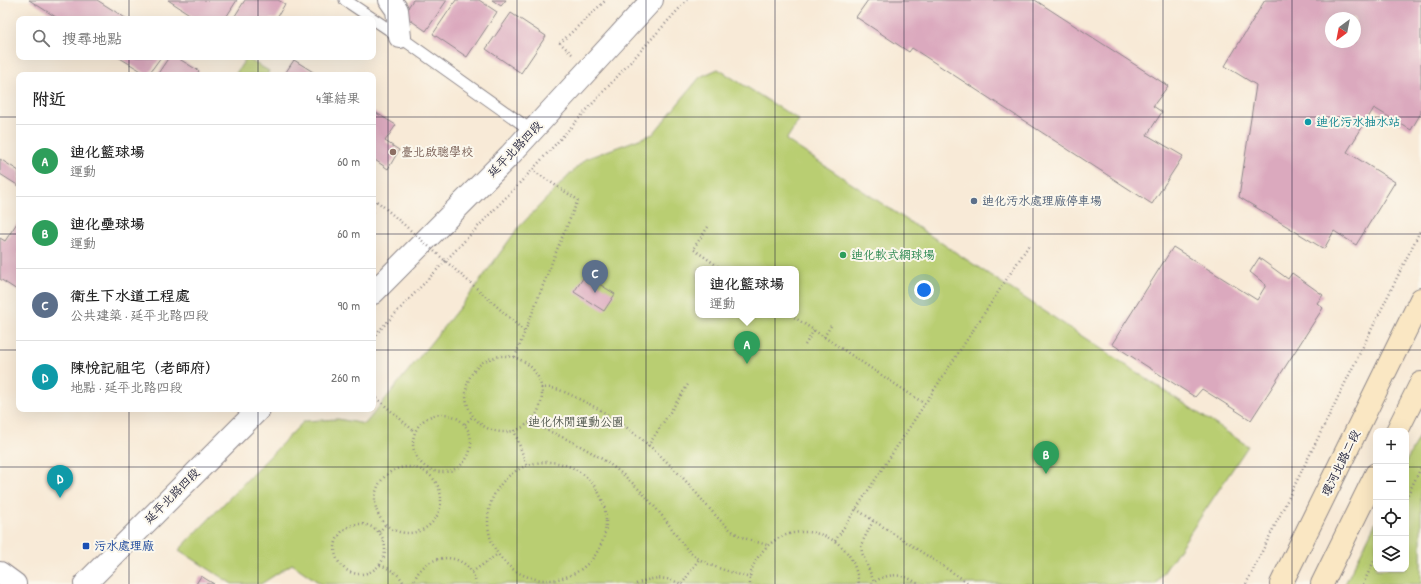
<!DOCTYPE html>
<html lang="zh-TW">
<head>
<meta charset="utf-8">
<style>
	:root { --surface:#fff; --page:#f6f6f6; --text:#222; --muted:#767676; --line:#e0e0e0; --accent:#0b8043 }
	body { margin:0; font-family:"Patrick Hand","LXGW WenKai TC",sans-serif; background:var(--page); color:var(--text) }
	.controls { position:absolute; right:12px; bottom:12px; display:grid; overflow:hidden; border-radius:8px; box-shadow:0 4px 16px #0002 }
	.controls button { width:36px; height:36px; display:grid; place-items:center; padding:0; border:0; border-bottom:1px solid var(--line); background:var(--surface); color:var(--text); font:20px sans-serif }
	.compass { position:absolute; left:1325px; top:12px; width:36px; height:36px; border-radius:50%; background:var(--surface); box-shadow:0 4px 16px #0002; rotate:212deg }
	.you { position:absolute; left:924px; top:290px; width:14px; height:14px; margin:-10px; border:3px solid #fff; border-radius:50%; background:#1a73e8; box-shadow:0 0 0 6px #1a73e833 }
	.badge { display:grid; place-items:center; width:26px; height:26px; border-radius:50%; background:var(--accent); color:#fff; font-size:13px; font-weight:700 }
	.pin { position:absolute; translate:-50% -33px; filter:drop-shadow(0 1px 2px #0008) }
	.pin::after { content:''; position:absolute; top:21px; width:14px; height:12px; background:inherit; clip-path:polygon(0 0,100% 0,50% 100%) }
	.popup { position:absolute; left:695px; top:266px; width:104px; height:52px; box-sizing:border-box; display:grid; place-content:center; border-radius:8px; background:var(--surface); filter:drop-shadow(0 1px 3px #0005); font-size:13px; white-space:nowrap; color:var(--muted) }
	.popup b { font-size:15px; color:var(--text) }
	.popup::after { content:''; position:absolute; left:50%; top:100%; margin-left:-8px; border:8px solid transparent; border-top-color:var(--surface) }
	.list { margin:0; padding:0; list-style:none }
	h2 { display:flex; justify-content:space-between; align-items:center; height:52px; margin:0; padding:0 16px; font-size:17px }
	h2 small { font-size:13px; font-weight:400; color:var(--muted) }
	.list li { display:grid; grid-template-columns:26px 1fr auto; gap:12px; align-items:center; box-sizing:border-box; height:72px; padding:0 16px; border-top:1px solid var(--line) }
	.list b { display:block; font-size:15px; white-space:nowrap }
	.list p { margin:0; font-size:13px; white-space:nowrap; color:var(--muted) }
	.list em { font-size:13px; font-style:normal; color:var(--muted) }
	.icon { flex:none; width:22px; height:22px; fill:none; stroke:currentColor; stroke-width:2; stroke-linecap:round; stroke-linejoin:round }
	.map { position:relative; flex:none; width:1421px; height:584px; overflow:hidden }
	.search { position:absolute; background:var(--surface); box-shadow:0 4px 16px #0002; left:16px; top:16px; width:360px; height:44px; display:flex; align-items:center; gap:10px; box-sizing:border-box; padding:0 14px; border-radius:8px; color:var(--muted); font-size:15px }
	.panel { position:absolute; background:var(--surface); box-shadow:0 4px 16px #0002; left:16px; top:72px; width:360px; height:340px; border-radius:8px }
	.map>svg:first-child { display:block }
</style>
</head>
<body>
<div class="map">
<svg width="1421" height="584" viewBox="0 0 1421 584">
	<rect width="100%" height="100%" fill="#fbf7ec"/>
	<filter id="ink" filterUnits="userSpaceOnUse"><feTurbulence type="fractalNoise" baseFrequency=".025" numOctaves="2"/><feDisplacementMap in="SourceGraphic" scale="8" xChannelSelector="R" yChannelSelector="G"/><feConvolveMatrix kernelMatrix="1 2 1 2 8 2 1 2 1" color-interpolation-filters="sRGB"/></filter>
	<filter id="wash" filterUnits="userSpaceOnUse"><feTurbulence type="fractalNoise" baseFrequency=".012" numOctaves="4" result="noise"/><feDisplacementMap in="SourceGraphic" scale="16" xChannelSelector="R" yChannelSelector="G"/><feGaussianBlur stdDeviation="0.9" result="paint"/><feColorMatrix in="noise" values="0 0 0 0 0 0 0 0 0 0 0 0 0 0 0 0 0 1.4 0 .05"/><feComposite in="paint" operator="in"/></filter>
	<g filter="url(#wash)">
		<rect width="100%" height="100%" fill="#f8ead7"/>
		<g fill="#b9ce72" stroke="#6e7856" fill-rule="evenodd">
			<path d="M246,58L269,71L267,75H235Z"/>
			<path d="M718,69L799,120L786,140L1248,446L1156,584H321L292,564L261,584H232L179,550L304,421L338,419L365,424L472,292L518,228L585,159L653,134L700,77ZM698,269H796V315H698Z"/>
			<path d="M1421,432V584H1345L1376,522V569H1406V462Z"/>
		</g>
		<g id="blocks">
			<g fill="#dba9be" fill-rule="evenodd">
				<path d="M29,0H97L127,19H59Z"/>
				<path d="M168,0H237L225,19H216L211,16L209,19H197Z"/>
				<path d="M245,0H278L285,4L276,19H233Z"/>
				<path d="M413,0H447L426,31L403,15Z"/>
				<path d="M456,0H479L497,12L467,57L433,34Z"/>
				<path d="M492,0H506L501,6Z"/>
				<path d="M868,0H1035L1168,86L1153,106L1162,112L1147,135L1183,156L1152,204L912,48L909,52L856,17Z"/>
				<path d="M1265,0H1421V113L1411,130L1374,108L1347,152L1395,182L1356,245L1334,231L1324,249L1239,197L1256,85L1225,66ZM1331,18H1355V42H1331Z"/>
				<path d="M511,13L546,36L521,73L486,49Z"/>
				<path d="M118,57H161L148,75Z"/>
				<path d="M169,57H176L199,71L196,75H157Z"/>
				<path d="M294,60L318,75H284Z"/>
				<path d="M373,111L396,125L385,141L399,150L388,169L375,160L373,163Z"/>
				<path d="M0,159L19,171V186L0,174Z"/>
				<path d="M19,220V286L17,290L0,279V238L5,241Z"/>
				<path d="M1173,247L1257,300L1266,285L1250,272L1259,258L1288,279L1292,273L1323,295L1317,303L1323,308L1251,420L1202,389L1195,397L1112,344Z"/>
				<path d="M585,275L615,294L604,311L574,292Z"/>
				<path d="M201,576L214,584H196Z"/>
			</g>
		</g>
	</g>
	<g filter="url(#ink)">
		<use href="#blocks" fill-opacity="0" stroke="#8d8689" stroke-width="1"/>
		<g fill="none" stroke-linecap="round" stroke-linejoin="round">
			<g stroke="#8d8689" stroke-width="13">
				<path id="service" d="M345,0L400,37L532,131"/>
			</g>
			<g stroke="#8d8689" stroke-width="24">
				<g id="minor">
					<path d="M390,0L397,10L400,37"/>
					<path d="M0,573L15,584"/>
				</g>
			</g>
			<g stroke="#8d8689" stroke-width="24">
				<g id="tertiary">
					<path d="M373,293L510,155L652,0"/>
					<path d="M85,584L259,409"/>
				</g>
			</g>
			<g stroke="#8d8689" stroke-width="24">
				<g id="secondary">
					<path d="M1397,431L1421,383"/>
					<path d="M1281,584L1421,299"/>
					<path d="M1322,584L1376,474"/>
				</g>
			</g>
			<g stroke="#8d8689" stroke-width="2.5" stroke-dasharray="1 3" stroke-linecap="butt">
				<path d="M572,54L560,43L606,0"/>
				<path d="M373,205L377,201"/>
				<path d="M373,212L374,211"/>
				<path d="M708,227L693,249L722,269"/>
				<path d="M491,301L525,332"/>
				<path d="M791,315L925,404"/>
				<path d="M373,337L532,170L687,0"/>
				<path d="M824,337L832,324"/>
				<path d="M805,345L814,330"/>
				<circle cx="504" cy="394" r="38"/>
				<path d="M515,357L558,247L578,200L532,170"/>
				<path d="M541,388C555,386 567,393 579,399C618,417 651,445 681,476C699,494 717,522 738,535C747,540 758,542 767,545"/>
				<path d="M373,395L415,432"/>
				<circle cx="442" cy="443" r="29"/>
				<path d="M529,423C565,437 599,453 628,479C643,492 655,507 667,522C676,534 684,549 696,557C712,568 732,572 750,578"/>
				<path d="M465,424L473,416"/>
				<path d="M514,430L527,466"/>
				<path d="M648,446L689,383"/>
				<circle cx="547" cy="521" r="59"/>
				<circle cx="408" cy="500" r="33"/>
				<path d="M1406,498L1421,468"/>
				<path d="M856,509L970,584"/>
				<path d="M873,521L861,545L862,553L874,582"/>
				<circle cx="360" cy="549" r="25"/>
				<path d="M379,532L385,525"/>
				<path d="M835,541L1029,245"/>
				<path d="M380,565C390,569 400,574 404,584"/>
				<path d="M472,572L498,554"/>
				<path d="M413,584C423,550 470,549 476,584"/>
				<path d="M636,584C652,577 665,576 681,584"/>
				<path d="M682,584L699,559"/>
				<path d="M750,584C749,573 754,562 761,553C782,526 822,525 845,550C853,559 857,572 859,584"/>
				<path d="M872,584C886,572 904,573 918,584"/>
				<path d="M1246,584L1421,229"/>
				<path d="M1363,584L1376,557"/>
			</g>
			<use href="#service" stroke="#fff" stroke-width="11"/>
			<use href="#minor" stroke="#fff" stroke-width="22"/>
			<use href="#tertiary" stroke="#fff" stroke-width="22"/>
			<use href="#secondary" stroke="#fae7c3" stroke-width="22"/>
			<path stroke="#8d8689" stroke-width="2.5" stroke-dasharray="1 3" stroke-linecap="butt" d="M377,201L491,301"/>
		</g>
	</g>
	<path fill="none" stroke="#22223b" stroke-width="1" stroke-opacity="0.55" d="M129,0V19M258,0V19M388,0V584M517,0V584M646,0V584M775,0V584M904,0V584M1033,0V584M1163,0V584M1292,0V584M129,57V75M258,57V75M0,117H19M373,117H1421M0,234H19M373,234H1421M0,350H19M373,350H1421M129,409V584M258,409V584M0,467H1376M1406,467H1421"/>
	<circle fill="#0f9aa8" stroke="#fbf7ec" stroke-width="1.5" cx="1308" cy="122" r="4"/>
	<circle fill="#8d6e63" stroke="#fbf7ec" stroke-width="1.5" cx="393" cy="152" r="4"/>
	<circle fill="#5c6f8a" stroke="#fbf7ec" stroke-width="1.5" cx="974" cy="201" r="4"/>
	<circle fill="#2e9e5b" stroke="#fbf7ec" stroke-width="1.5" cx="843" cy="255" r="4"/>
	<rect fill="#1a4fb4" stroke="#fbf7ec" stroke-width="1.5" x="82" y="542" width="8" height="8" rx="2"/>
	<g text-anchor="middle" stroke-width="4" stroke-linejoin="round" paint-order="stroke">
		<g font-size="12" fill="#0d838f" stroke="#fbf7ec" text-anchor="start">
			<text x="1316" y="126">迪化污水抽水站</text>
		</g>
		<g font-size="12" fill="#22223b" stroke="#fbf7ec">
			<text transform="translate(515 149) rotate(-46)" y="4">延平北路四段</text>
			<text transform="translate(1341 463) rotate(-64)" y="4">環河北路二段</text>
			<text transform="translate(172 496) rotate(-45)" y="4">延平北路四段</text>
		</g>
		<g font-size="12" fill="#785e54" stroke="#fbf7ec" text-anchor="start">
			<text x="401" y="156">臺北啟聰學校</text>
		</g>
		<g font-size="12" fill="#4e5e75" stroke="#fbf7ec" text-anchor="start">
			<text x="982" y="205">迪化汚水處理廠停車場</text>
		</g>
		<g font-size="12" fill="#27864d" stroke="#fbf7ec" text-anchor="start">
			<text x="851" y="259">迪化軟式網球場</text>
		</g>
		<g font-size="12" fill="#4f564c" stroke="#fbf7ec">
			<text x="576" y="426">迪化休閒運動公園</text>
		</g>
		<g font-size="12" fill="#164399" stroke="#fbf7ec" text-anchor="start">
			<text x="94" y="550">污水處理廠</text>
		</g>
	</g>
</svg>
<div class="controls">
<button>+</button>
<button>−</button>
<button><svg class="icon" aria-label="locate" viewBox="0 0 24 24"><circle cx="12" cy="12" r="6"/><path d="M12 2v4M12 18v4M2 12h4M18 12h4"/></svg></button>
<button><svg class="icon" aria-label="layers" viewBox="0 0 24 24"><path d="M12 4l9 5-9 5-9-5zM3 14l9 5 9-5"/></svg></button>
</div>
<svg class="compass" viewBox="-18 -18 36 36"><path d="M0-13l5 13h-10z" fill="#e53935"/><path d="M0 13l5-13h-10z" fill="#767676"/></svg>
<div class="you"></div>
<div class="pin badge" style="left:747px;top:364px;background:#2e9e5b">A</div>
<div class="popup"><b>迪化籃球場</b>運動</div>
<div class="pin badge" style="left:1046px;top:474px;background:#2e9e5b">B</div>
<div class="pin badge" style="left:595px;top:293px;background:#5c6f8a">C</div>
<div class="pin badge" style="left:60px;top:498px;background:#0f9aa8">D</div>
<div class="search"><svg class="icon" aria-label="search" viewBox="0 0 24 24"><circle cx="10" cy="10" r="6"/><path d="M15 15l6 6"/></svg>搜尋地點</div>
<section class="panel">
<h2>附近<small>4筆結果</small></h2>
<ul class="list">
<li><span class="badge" style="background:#2e9e5b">A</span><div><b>迪化籃球場</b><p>運動</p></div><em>60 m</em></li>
<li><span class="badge" style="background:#2e9e5b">B</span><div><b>迪化壘球場</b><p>運動</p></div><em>60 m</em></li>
<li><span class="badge" style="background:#5c6f8a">C</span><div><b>衛生下水道工程處</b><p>公共建築 · 延平北路四段</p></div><em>90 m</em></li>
<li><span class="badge" style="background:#0f9aa8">D</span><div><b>陳悅記祖宅（老師府）</b><p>地點 · 延平北路四段</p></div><em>260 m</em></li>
</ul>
</section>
</div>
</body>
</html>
